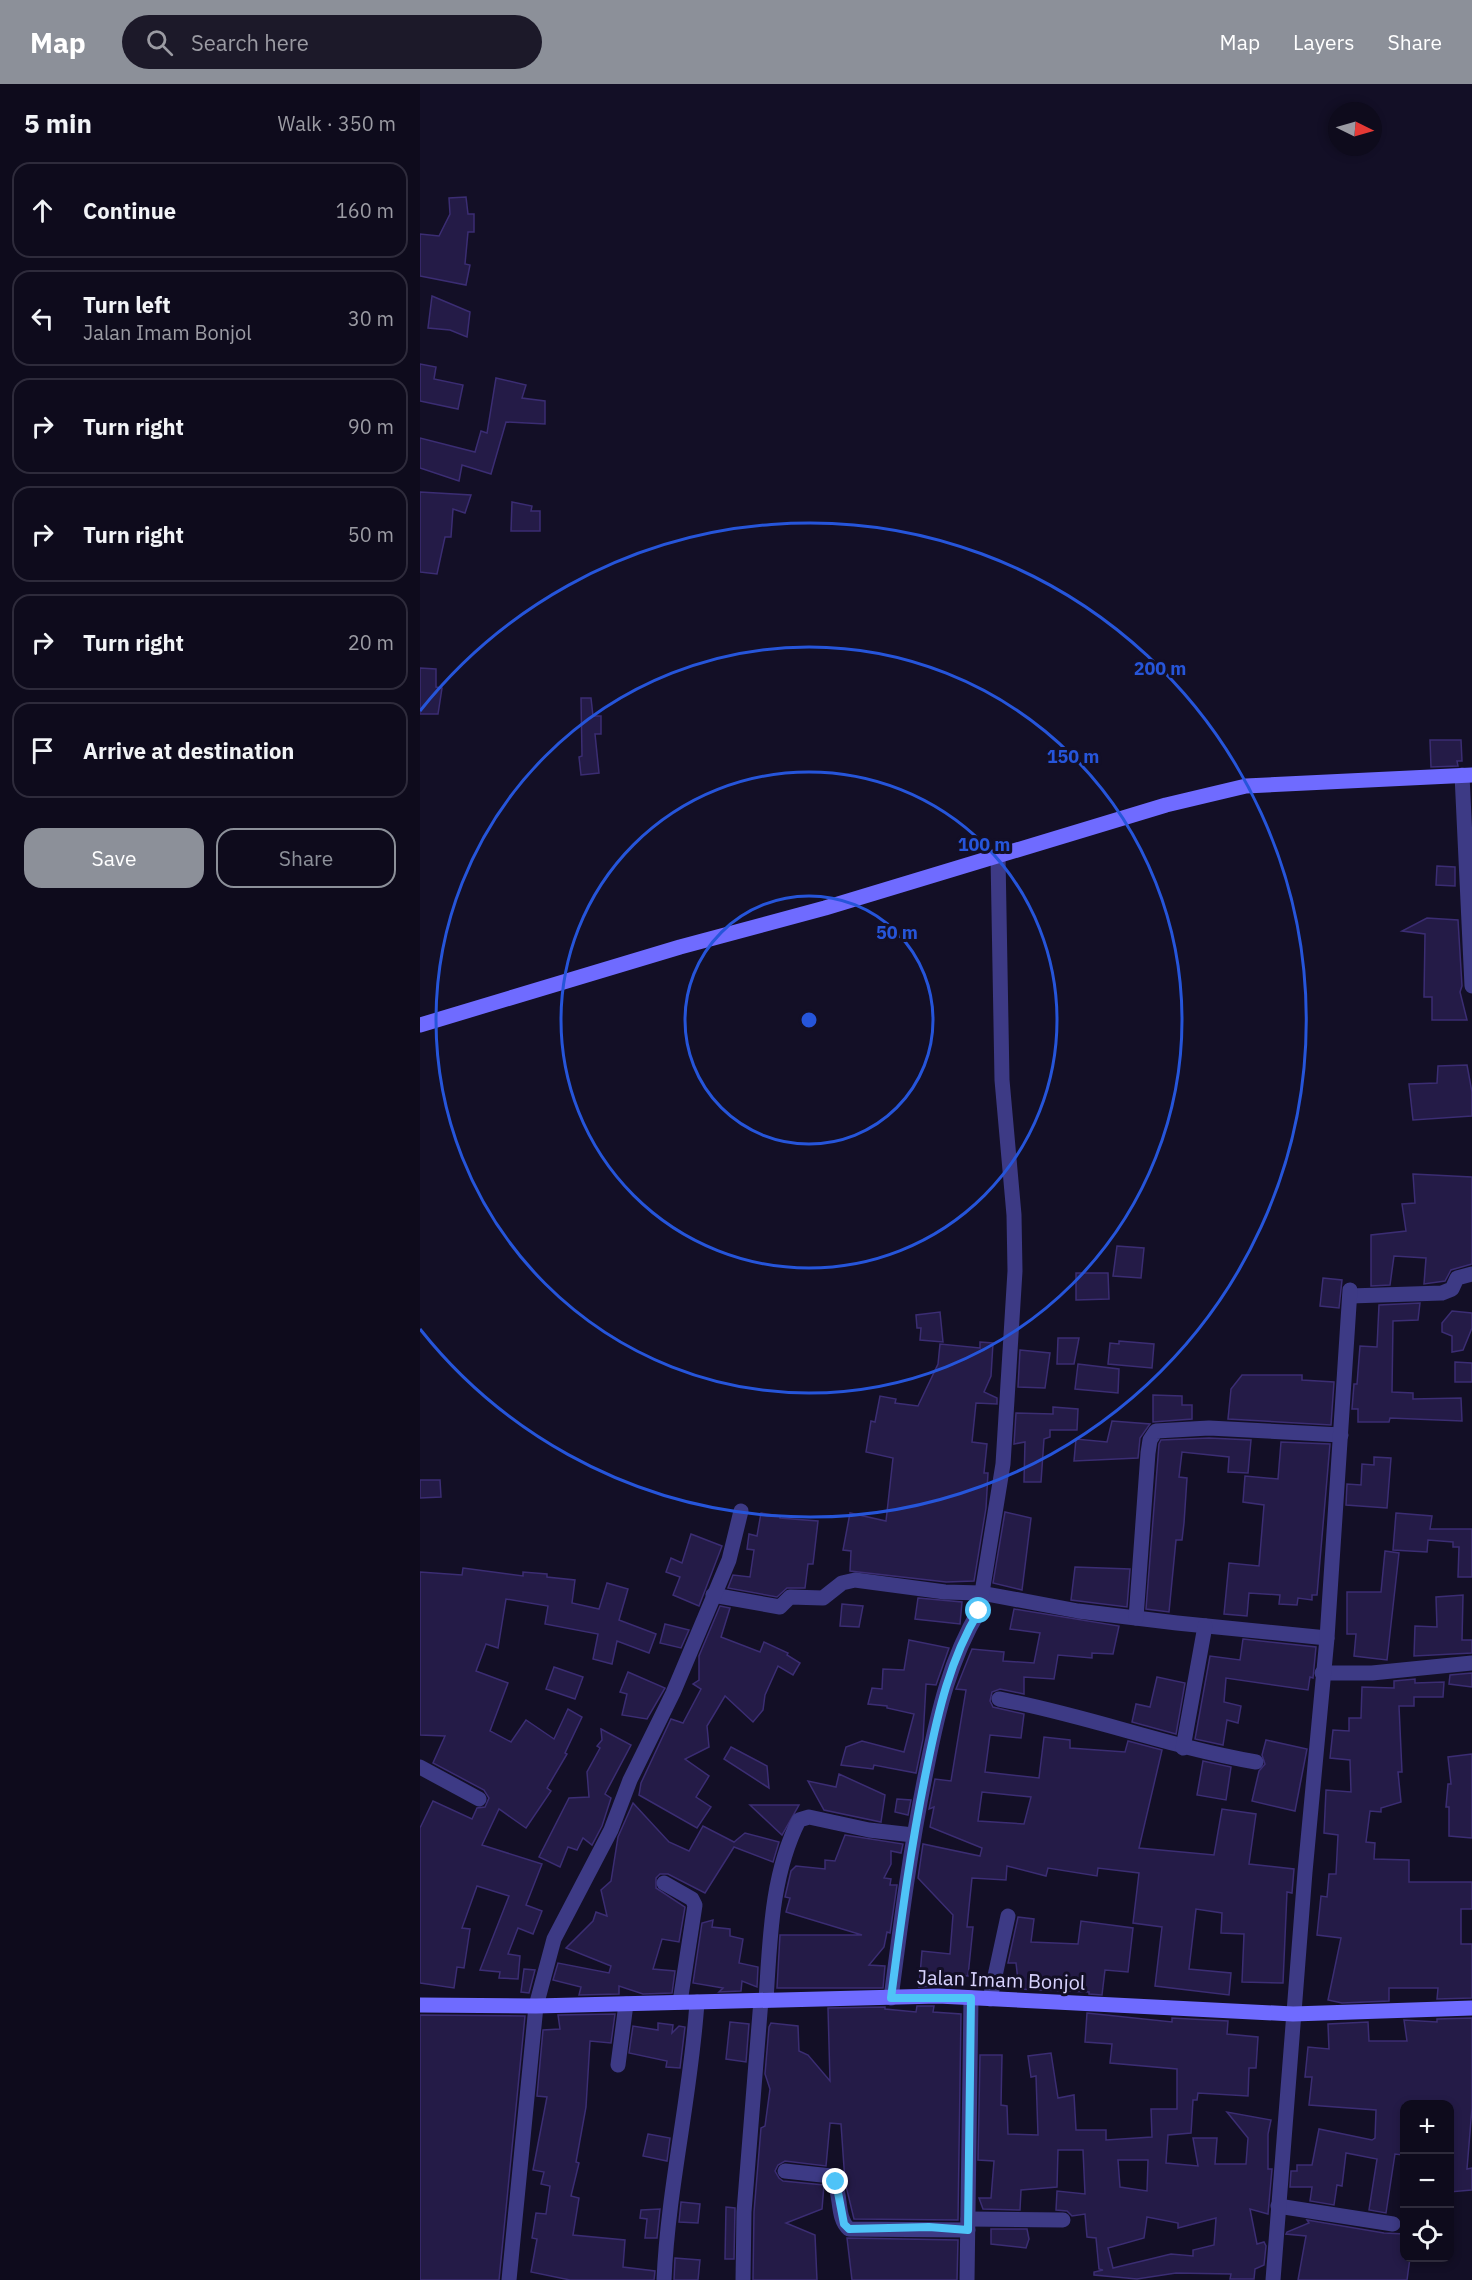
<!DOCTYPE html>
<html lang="en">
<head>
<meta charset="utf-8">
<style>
	:root { --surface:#0e0b1c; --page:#1c1929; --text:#f1f3f6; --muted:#9b9ba3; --line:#2e2b3b; --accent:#8c9099 }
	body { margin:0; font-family:"IBM Plex Sans",sans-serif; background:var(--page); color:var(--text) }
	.controls { position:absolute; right:18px; bottom:18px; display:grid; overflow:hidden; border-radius:12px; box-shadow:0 3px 9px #0003 }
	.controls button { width:54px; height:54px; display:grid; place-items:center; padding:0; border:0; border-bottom:2px solid var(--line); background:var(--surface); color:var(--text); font:30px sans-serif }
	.compass { position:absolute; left:908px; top:18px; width:54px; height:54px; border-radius:50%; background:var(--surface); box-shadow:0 3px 9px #0003; rotate:95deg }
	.stop { position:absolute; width:18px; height:18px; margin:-14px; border:4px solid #4fc3f7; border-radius:50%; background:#fff }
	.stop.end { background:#4fc3f7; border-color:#fff; box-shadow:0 2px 6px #0008 }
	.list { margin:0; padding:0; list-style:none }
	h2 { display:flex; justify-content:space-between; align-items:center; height:78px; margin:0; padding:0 24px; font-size:26px }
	h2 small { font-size:20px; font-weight:400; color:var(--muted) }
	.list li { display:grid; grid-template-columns:39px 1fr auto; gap:18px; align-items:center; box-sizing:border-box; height:96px; margin:0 12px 12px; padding:0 12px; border:2px solid var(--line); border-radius:18px }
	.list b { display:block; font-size:22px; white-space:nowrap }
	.list p { margin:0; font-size:20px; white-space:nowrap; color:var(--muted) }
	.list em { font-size:20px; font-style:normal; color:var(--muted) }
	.actions { display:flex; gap:12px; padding:18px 24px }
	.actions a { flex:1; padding:14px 0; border:2px solid var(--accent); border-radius:18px; text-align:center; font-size:21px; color:var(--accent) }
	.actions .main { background:var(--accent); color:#fff }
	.icon { flex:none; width:33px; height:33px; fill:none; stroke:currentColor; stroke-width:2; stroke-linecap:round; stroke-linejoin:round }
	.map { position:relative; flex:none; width:1052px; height:2196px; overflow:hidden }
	header { display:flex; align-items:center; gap:36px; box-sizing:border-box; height:84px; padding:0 30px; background:var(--accent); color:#fff }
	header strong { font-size:28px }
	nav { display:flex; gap:33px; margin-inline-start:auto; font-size:21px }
	.search { width:420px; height:54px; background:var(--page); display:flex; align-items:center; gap:15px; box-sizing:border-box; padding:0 21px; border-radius:33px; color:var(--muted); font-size:22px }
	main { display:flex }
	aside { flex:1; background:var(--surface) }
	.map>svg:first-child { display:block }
</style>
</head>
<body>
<header>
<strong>Map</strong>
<div class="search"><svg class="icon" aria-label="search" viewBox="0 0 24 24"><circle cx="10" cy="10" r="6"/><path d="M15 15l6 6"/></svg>Search here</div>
<nav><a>Map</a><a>Layers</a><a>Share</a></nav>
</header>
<main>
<aside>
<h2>5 min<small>Walk · 350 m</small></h2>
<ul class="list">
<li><svg class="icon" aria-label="ahead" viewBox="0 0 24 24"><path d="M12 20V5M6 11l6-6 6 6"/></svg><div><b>Continue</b></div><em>160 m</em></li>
<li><svg class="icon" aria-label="left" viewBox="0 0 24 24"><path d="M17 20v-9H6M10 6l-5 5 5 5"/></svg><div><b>Turn left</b><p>Jalan Imam Bonjol</p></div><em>30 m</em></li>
<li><svg class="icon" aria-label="right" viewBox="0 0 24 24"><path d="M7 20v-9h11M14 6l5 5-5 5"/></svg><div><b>Turn right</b></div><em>90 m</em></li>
<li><svg class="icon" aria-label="right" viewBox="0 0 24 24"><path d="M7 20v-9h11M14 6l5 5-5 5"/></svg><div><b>Turn right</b></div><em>50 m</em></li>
<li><svg class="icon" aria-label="right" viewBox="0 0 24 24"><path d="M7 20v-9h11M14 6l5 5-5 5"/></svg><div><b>Turn right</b></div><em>20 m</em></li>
<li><svg class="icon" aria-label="arrive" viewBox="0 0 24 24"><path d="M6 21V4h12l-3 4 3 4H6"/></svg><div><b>Arrive at destination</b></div></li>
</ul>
<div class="actions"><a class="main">Save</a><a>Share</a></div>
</aside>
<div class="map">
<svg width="1052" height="2196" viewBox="0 0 1052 2196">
	<rect width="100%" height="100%" fill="#130f26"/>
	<g fill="#241b47" stroke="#3b2d73" stroke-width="1.5" fill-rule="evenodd">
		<path d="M46,113L48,130H54V148H48L45,180L50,181L46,201L0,192V150L19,152L30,130L29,114Z"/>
		<path d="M12,212L50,228L47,253L30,246L8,244Z"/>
		<path d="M0,280L16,283L14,295L43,301L38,325L0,317Z"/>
		<path d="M76,294L106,301L102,314L125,317V340L86,338L71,390L42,381L39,397L0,384V354L55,368L61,347L67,349Z"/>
		<path d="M0,408L51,411L45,429L33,425L31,453H25L17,490L0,488Z"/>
		<path d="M92,418L112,422L111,427H120V447H91Z"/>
		<path d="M0,584L16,585V603L22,604L18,630H0Z"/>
		<path d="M161,614H171L173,632H181V650H175L179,689L161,691L159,673L162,672Z"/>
		<path d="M1010,656H1041L1042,677H1037L1038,682L1011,683Z"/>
		<path d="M1017,782L1035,783V802L1016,801Z"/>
		<path d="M1007,834L1038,836L1042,902L1040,908L1047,936H1012V913H1004L1005,850L982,847Z"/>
		<path d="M1047,981L1052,1008V1032L993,1036L989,1000L1017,999L1018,982Z"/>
		<path d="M993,1090L1052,1093V1180L1031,1186L1025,1197L1004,1200L1006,1174L974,1172L970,1201L951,1202V1151L986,1147L982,1120L995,1119Z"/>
		<path d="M697,1162L724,1164L721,1194L693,1192Z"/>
		<path d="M656,1189H688L689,1215L656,1216Z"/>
		<path d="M903,1194L922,1196L919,1224L900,1222Z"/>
		<path d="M1000,1219L998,1236L973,1237L972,1308L993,1309V1315L1041,1314L1042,1337L970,1334L969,1338H938V1325H932L934,1300H937L940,1262L957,1263L959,1221Z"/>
		<path d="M1032,1227L1052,1229V1244L1043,1266L1032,1268V1252L1022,1248V1239Z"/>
		<path d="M520,1228L523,1258L500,1256L501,1244H497L496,1231Z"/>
		<path d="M638,1254H659L654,1280H637Z"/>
		<path d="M699,1257L734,1260L732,1284L688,1280L690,1259L699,1260Z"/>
		<path d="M560,1258L573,1259L571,1292L564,1308L577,1314V1320L556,1319L552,1358L567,1360L564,1389H568L566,1424L554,1497L526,1498L430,1487L431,1467L423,1466L430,1429L466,1437L473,1374L446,1368L451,1337L455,1338L460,1312L476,1315L475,1319L498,1322L518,1280L520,1260L560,1264Z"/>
		<path d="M600,1266L630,1269L625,1304L598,1303Z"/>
		<path d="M1035,1278L1052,1279V1298H1035Z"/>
		<path d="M658,1280L699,1285L698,1309L655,1305Z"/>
		<path d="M822,1291H882V1296L914,1298L911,1341L808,1335L811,1305Z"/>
		<path d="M733,1311L762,1312V1321H772V1335L733,1338Z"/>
		<path d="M633,1323L658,1325L657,1346H630V1353L624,1355L621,1398H604L605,1358L594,1360L596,1329L633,1330Z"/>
		<path d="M692,1337L730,1340L720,1354L718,1374L654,1377L656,1355L687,1358Z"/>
		<path d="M789,1354L831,1356L828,1389L808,1388L809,1373L762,1368L759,1393L767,1394L764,1439L762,1456H756L749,1528L726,1525L739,1360L741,1356Z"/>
		<path d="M861,1358L910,1360L897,1511H892V1516L878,1514L877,1521L859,1520L860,1511L829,1509L827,1532L804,1530L809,1479L839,1482L844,1421L823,1418L825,1392L858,1395Z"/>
		<path d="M954,1373L971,1374L967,1424L926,1421L927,1400L941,1401L942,1380L954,1381Z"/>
		<path d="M0,1396H20L21,1413L0,1414Z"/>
		<path d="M585,1428L611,1434L602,1506L573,1499Z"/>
		<path d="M341,1429L360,1432V1434L398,1437L393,1480H388L385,1504H367L357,1513L308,1504L313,1491L330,1493L334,1466L327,1465L329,1450L337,1452Z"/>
		<path d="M976,1429L1012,1432L1010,1445H1052V1493H1038L1039,1463H1033V1458L1008,1456L1007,1468L973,1466Z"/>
		<path d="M271,1450L302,1462L279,1522L253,1511L260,1493L246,1488L251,1474L262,1479Z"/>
		<path d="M965,1467L979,1469L967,1576L934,1572L936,1550H927V1508H961Z"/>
		<path d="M655,1483L710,1485L707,1523L651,1516Z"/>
		<path d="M43,1484L103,1492V1488L127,1490V1493L155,1496L152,1519L179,1525L187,1499L208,1505L199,1536L236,1550L229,1569L197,1557L192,1580L173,1575L178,1550L125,1540L128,1522L86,1515L78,1564L66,1560L56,1587L88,1599L70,1647L91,1658L106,1636L134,1655L148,1625L162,1633L145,1669L147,1670L127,1704L131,1707L106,1744L79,1725L62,1761L122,1780L106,1821L122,1827L113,1850L98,1844L88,1870L100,1872L98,1895L79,1894L80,1888L60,1886L89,1812L57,1802L42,1844L50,1845L44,1884L37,1883L34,1904L0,1899V1744L13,1717L52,1735L57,1724L65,1723L69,1714L64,1706L13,1679L25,1652L0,1651V1488L42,1491Z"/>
		<path d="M1043,1511L1042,1556H1052V1569L994,1572L995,1542L1017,1543L1016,1513Z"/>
		<path d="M498,1514L542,1518L540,1540L495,1535Z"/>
		<path d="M422,1520L443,1522L439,1543L420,1542Z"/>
		<path d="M300,1522L310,1524L301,1553L340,1568L344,1558L368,1569L367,1571L380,1579L373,1591L358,1582L345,1611L343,1626L333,1638L305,1612L287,1642L289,1663L265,1675L289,1692L276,1713L291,1723L277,1744L219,1711L221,1699L251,1635L263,1639L281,1605L273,1600L279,1596V1572Z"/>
		<path d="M594,1525L699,1542L693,1570L672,1569V1574L638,1571L634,1595L604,1593V1610L580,1605L572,1608L570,1617L573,1623L604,1630L601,1654L570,1651L565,1688L619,1694L624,1653L650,1656V1664L705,1668L708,1657L742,1666L719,1764L794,1771L802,1725L836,1730L829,1780L874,1785L872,1809L867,1808L863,1899L822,1898L824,1850L801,1849L802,1829L776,1825L769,1885L811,1889L809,1911L735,1902L742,1843L713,1839L719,1789L678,1784L677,1792L628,1784L626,1792L587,1782L586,1796L552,1794L547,1843H553L548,1892L517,1890L515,1902L499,1903L502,1867L530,1870L533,1831L498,1794L503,1760L560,1772L562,1764L510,1743L514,1723L509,1725L515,1695L531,1697L546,1606L536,1605L552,1565L584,1568L583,1577L614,1579L620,1549L590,1545ZM562,1708L611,1713L604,1740L558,1737Z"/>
		<path d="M245,1540L269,1546L261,1564L240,1559Z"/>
		<path d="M823,1555L896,1563L893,1594L890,1593L888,1606L806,1594L804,1618L821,1622L818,1639L807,1636L803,1661L775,1655L790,1572L820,1576Z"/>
		<path d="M489,1556L529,1564L516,1601L506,1600L503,1655L496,1689L454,1681L453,1685L421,1681L426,1663L442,1657L484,1668L494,1630L467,1624V1622L448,1620L452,1604L462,1605L463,1585L484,1586Z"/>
		<path d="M134,1583L163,1593L155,1615L126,1605Z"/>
		<path d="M208,1588L245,1604L227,1635L202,1631L207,1610L200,1608Z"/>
		<path d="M1052,1589V1603L1029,1600L1030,1591Z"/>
		<path d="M737,1593L765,1599L756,1650L712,1638L716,1620L730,1623Z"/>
		<path d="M995,1595V1599L1024,1598L1023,1613H994V1622H979L982,1688H978L981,1718L961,1724V1728L950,1727L946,1758L955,1759L954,1775L989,1776V1798H1052V1825H1041V1860H1052V1914L1017,1915L1018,1904H969V1917L922,1919L908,1916L921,1854L897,1851L901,1812L907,1813L909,1790H916L918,1751L904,1749L906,1706L931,1708L930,1676L910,1674L913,1646L929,1647V1634H941L942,1603L974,1604V1597Z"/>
		<path d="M181,1645L211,1661L185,1710L191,1714L182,1742L172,1761L163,1754L157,1766L148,1763L140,1783L119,1773L149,1714L169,1713L167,1688L180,1664L177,1662L182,1656Z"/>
		<path d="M846,1656L887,1665L875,1727L832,1717L839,1687L845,1680L842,1671Z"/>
		<path d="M311,1663L347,1682L349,1704L304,1675Z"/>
		<path d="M1052,1670V1754L1029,1752V1723H1026L1028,1700H1031L1028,1673Z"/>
		<path d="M783,1677L811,1683L806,1716L777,1711Z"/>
		<path d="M419,1690L465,1711L461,1738L404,1726L388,1697L416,1703Z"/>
		<path d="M477,1715L491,1716L488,1731L475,1728Z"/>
		<path d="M213,1719L249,1758L269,1767L283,1742L314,1758L325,1749L359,1758L353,1778L314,1763L285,1809L248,1790H240L236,1794V1804L265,1823L259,1858L242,1855L233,1885L255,1887L252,1909L223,1910L199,1902V1910L159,1911L161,1903L133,1896L138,1879L189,1889L191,1882L146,1864L173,1837L176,1828L187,1832L181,1806L191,1797L198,1753Z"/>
		<path d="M330,1721H379L362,1751Z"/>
		<path d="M425,1751L483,1760L481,1769L471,1767V1780L464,1794L471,1795L470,1801H477L470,1849L467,1848L464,1863L449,1881L465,1882L463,1904H357L360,1851H442L366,1828L370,1814L365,1813L371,1787L376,1782L405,1785V1776L415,1777Z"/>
		<path d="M598,1833L614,1835L611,1858L658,1860L661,1837L713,1844L708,1888L685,1886L682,1911L669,1910V1908L599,1905L596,1879H588Z"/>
		<path d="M293,1836L292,1843L310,1845V1852L323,1855L319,1879L338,1883L337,1903L322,1897L321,1907L299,1908L303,1904L273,1899L282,1839Z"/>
		<path d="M104,1885L115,1886L109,1909L101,1908Z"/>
		<path d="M497,1922H514L513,1928L541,1930L538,2136L434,2135L425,2098L421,2040L410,2039L406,2082L365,2077L358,2081L355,2087L359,2094L363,2097L404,2101L402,2125L366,2139L395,2151L397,2196H333L334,2128L341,2044L345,2042L350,2005L345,1990L349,1943L351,1939L378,1942L379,1967L388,1971L410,1997L408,1924L465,1923V1925L496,1928Z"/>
		<path d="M667,1929L752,1938V1934L808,1937L807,1950L838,1953L836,1984H829L828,2012L778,2009L777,2016H773L771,2049L748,2051L746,2079L778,2082L773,2054H797L795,2080H826L828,2054L807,2028L851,2036L848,2050V2085H852L848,2130L830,2125L837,2160L844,2158L846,2162L844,2181L835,2185L834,2195H810L811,2190L756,2189L717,2195L674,2191V2188L683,2186L679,2185L676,2154L667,2153L665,2130L652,2132L647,2127L636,2126L637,2107L665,2110L663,2066H638L637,2103L601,2106L600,2126L563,2125L559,2114H571L574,2077L558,2076L560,1971H582L581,2021L587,2022L588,2050L618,2051L616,1992L611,1993L608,1972L631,1969L638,2014L654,2011L656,2046H686V2056L732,2053L731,2025H757V1985L690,1979L692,1960L665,1958ZM698,2076H728L727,2107L700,2103ZM727,2133L758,2139V2144L796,2134L794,2161L773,2166V2172L751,2170L693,2184L688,2164L724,2154Z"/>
		<path d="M195,1930L191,1959L170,1957L166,2023L156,2078L159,2079L151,2112L159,2114L153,2151L205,2156L203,2183L235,2187L234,2196H150L111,2188L117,2155L112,2154L116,2129L126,2130L130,2102L121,2100L124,2088L113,2086L127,2013L117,2012L123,1946L140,1945L138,1931Z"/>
		<path d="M0,1931L105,1932L79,2196H0Z"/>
		<path d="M1052,1934V2024L1047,2085L1052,2084V2106L1029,2108V2020H984L983,2071L975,2070L966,2129L949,2126L957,2075L926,2069L922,2102L917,2101L914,2121L890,2117L892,2103H870L871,2087H877V2081H892L899,2045L952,2056L955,2054L956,2026L889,2021L892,1993H885L888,1963L909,1965L908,1940L948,1938L949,1957H987L984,1936L1017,1938V1935Z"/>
		<path d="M310,1938L329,1940L326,1978L306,1975Z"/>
		<path d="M238,1939L253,1941L252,1949L259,1942L265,1943L260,1984L246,1983L247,1977L209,1969L213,1942L238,1946Z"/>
		<path d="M228,2050L250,2054L247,2077L223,2072Z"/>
		<path d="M261,2118L280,2120L278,2139L259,2138Z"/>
		<path d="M306,2123L315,2124L314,2175H305Z"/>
		<path d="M240,2125L237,2154H225L227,2135L220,2134L221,2126Z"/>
		<path d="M887,2136L964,2149L984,2150V2174H990L987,2196H878L886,2152L866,2150L867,2148L889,2139Z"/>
		<path d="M571,2145H607L609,2155L606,2164L571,2160Z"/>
		<path d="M427,2154L538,2156L537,2196H432Z"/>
		<path d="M255,2174L280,2176L278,2196H254Z"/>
	</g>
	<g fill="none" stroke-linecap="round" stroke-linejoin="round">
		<g stroke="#3d3a85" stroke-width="15">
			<path d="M1042,691L1052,902"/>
			<path d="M930,1212L1022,1209L1032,1205L1037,1194L1052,1190"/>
			<path d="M293,1511L360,1523L370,1513L403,1514L422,1499L435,1496L525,1508L561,1509L658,1527L757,1539L907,1554"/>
			<path d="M716,1534L728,1369L730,1356L736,1347L789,1344L921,1351"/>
			<path d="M902,1589H952L1052,1579"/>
			<path d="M579,1615C666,1631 749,1663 836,1678"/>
			<path d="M763,1664L785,1542"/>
			<path d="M0,1683L59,1715"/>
			<path d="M244,1799L272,1815L275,1821L260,1918"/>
			<path d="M471,1914C481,1837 491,1760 507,1683C518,1628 530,1575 559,1527L583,1380L595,1187L594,1131L582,996L578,772"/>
			<path d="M570,1915L588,1832"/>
			<path d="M346,1916C350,1856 351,1791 379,1736L389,1733L449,1746L493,1751"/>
			<path d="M198,1981L206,1920"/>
			<path d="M365,2087L411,2092C423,2107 415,2133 429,2145L548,2146"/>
			<path d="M858,2122L973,2140"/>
			<path d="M548,2135L643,2136"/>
			<path d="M89,2196L116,1922L134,1855L191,1746L210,1696L253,1609L309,1476L321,1427"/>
			<path d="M244,2196C248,2103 271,2011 277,1918"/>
			<path d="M323,2196L324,2128L341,1916"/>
			<path d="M547,2196L551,1914"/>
			<path d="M853,2196L885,1788L907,1554L930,1206"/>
		</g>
		<g stroke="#6f6bff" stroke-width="15">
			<path d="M0,941L260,863L405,824L746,721L826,702L1052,691"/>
			<path d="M0,1921L116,1922L518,1912L873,1930L1052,1924"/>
		</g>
	</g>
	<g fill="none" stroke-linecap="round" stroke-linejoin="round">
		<path stroke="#4fc3f7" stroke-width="8" d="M416,2098L424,2140L429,2145L509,2143L548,2146L551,1914H471C481,1837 491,1760 507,1683C518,1628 530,1575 559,1527"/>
	</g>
	<g fill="none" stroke="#2655da" stroke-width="3">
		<circle cx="389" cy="936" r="124"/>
		<circle cx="389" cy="936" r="248"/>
		<circle cx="389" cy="936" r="373"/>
		<path d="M0 627A497 497 0 1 1 0 1245"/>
	</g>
	<g text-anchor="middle" stroke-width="6" stroke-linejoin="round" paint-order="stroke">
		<g font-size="20" fill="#d9d4ff" stroke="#130f26">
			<text transform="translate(581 1896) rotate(2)" y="7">Jalan Imam Bonjol</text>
		</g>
	</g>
	<circle cx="389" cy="936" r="9" fill="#2655da" stroke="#130f26" stroke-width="3"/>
	<g font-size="18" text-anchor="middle" font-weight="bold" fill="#2655da" stroke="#130f26" stroke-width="6" stroke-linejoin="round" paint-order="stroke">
		<text x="740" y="591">200 m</text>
		<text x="653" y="679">150 m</text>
		<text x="564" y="767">100 m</text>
		<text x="477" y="855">50 m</text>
	</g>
</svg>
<div class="controls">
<button>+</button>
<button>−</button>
<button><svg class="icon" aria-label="locate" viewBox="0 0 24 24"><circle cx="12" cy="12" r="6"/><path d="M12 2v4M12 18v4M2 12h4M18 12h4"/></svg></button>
</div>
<svg class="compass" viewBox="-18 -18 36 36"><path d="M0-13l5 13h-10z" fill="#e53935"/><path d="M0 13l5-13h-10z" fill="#9b9ba3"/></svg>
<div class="stop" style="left:559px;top:1527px"></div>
<div class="stop end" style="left:416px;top:2098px"></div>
</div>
</main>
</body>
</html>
